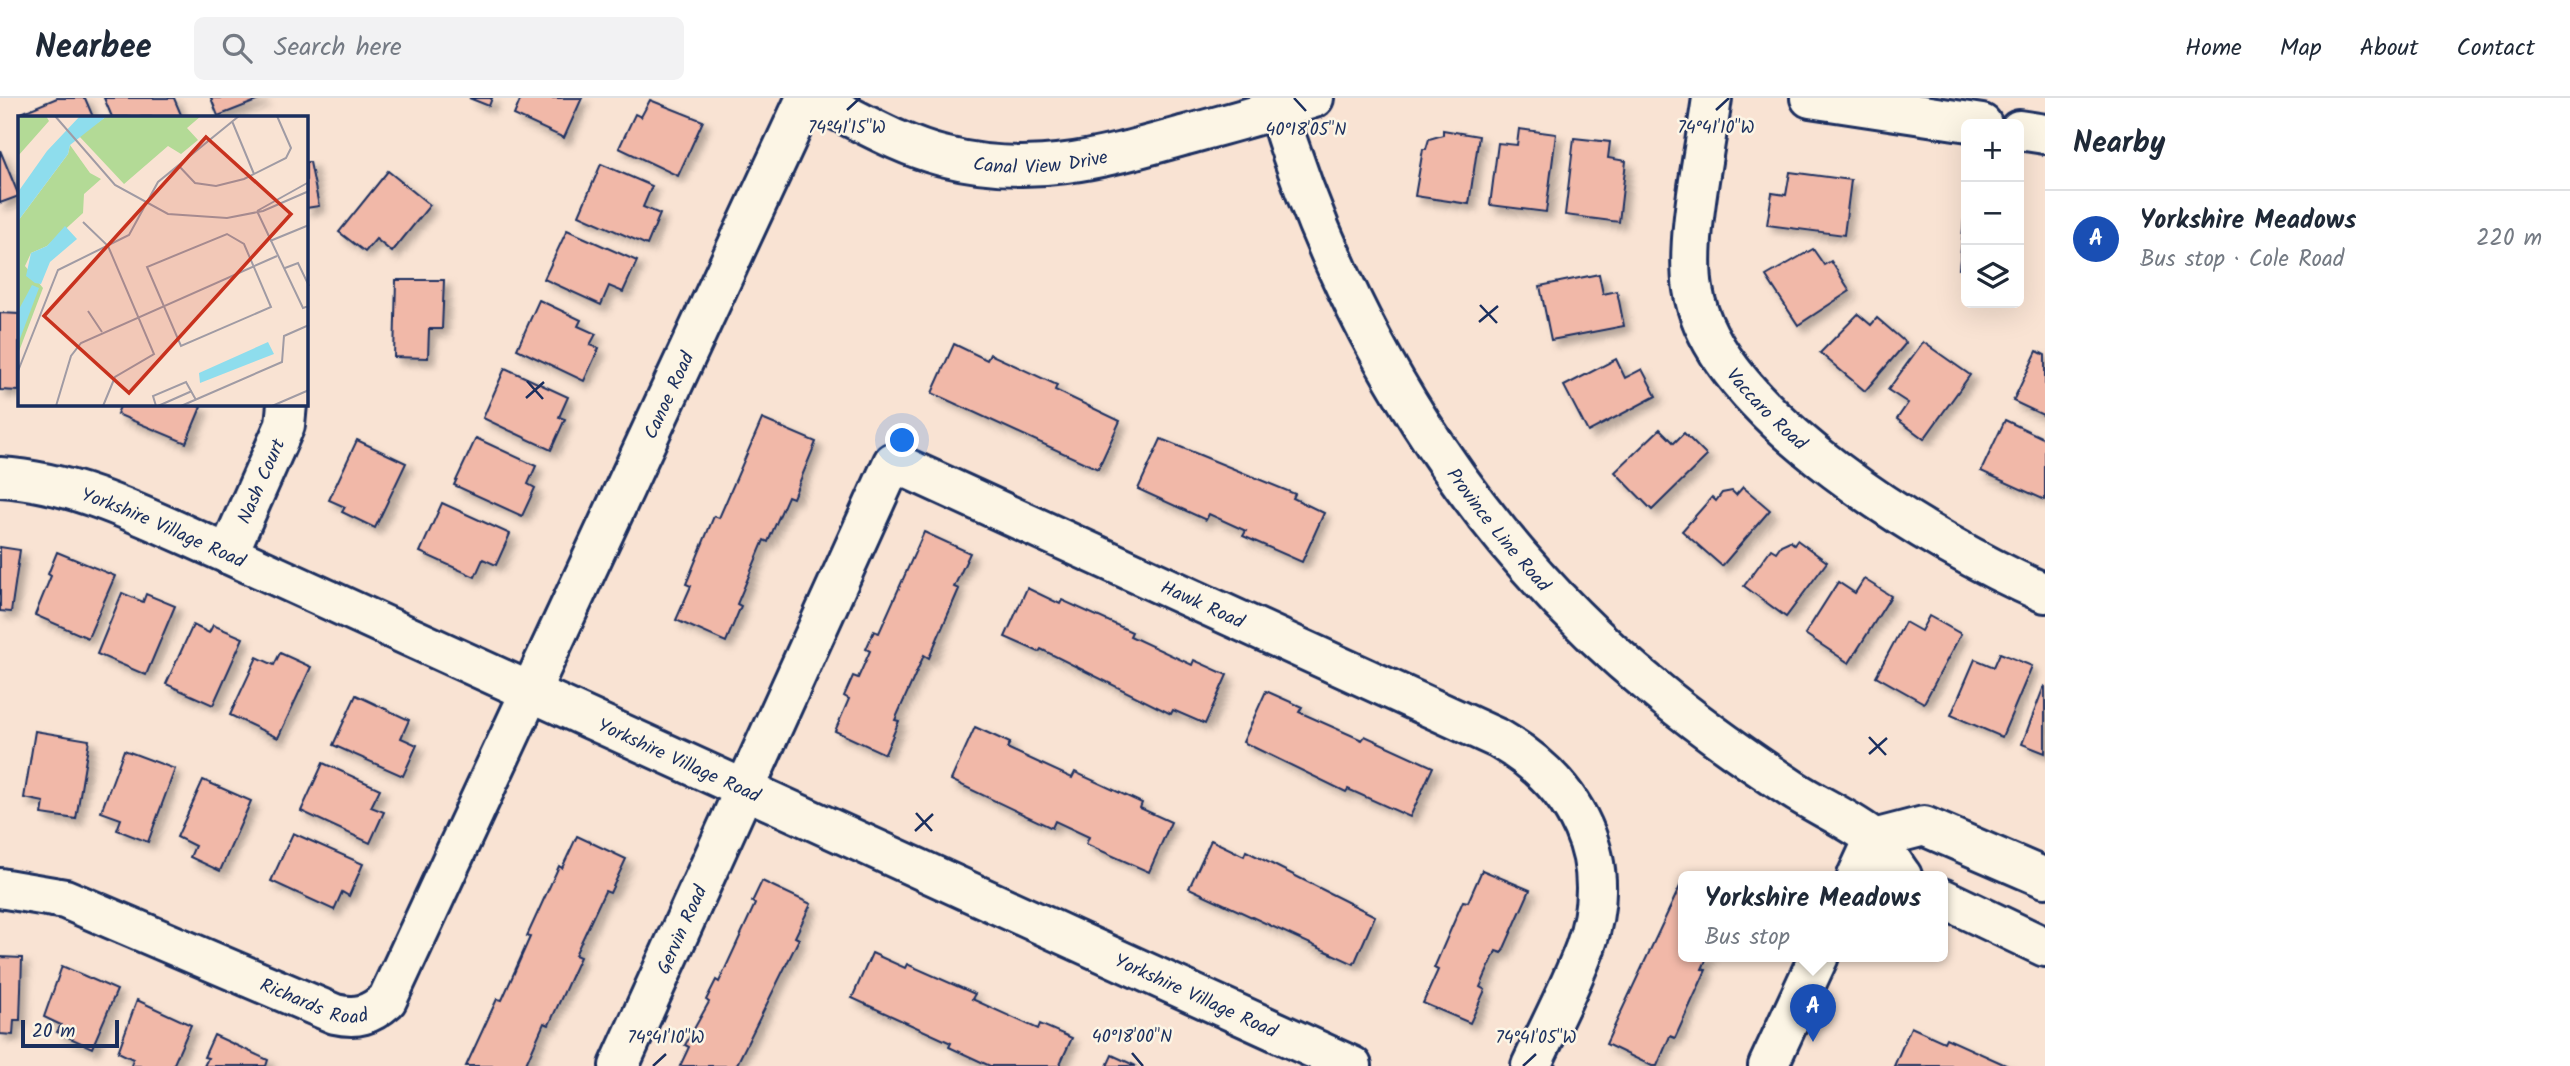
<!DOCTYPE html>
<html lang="en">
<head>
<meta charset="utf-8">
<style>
	:root { --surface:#fff; --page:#f2f2f3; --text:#1f2937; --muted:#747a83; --line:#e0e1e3; --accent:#c8321e }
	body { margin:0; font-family:Kalam,sans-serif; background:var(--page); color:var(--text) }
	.controls { position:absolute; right:21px; top:21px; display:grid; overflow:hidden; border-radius:10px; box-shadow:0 7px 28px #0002 }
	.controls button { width:63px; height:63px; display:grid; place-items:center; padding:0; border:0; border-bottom:2px solid var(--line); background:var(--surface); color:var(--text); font:35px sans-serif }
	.scale { position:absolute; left:21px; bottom:18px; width:98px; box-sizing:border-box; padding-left:7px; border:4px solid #1b2f5e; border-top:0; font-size:19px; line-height:24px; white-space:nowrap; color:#1b2f5e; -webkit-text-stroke:5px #fcf5e5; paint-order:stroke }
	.you { position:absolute; left:903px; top:343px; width:24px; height:24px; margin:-18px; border:5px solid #fff; border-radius:50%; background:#1a73e8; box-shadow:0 0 0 10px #1a73e833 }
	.badge { display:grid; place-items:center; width:46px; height:46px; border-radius:50%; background:var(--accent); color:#fff; font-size:23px; font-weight:700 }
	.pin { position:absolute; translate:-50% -58px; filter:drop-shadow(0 2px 4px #0008) }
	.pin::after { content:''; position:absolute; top:37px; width:24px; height:21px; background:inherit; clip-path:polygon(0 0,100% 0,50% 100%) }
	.popup { position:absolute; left:1678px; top:773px; width:270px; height:91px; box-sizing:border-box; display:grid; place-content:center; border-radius:10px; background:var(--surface); filter:drop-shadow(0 2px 5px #0005); font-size:23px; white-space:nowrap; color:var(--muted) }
	.popup b { font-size:26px; color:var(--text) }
	.popup::after { content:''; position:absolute; left:50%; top:100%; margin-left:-14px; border:14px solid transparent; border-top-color:var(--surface) }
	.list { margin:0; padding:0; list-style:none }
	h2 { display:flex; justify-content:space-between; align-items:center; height:91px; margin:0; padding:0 28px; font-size:30px }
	h2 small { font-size:23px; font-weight:400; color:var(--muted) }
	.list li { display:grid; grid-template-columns:46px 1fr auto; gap:21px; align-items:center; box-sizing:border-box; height:98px; padding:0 28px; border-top:2px solid var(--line) }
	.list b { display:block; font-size:26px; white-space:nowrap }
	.list p { margin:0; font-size:23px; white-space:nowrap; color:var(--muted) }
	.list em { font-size:23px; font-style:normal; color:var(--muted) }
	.icon { flex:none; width:38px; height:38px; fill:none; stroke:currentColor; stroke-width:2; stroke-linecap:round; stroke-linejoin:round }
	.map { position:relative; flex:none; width:2045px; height:968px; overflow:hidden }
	header { display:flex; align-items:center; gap:42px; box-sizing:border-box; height:98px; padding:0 35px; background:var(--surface); border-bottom:2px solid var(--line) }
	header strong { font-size:33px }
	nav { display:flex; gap:38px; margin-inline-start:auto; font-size:24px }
	.search { width:490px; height:63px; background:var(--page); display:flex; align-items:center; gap:18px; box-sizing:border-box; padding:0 24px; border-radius:10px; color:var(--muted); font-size:26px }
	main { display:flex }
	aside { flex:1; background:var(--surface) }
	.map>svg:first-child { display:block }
</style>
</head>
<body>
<header>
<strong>Nearbee</strong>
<div class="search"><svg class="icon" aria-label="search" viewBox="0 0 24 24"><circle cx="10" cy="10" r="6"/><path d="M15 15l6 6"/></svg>Search here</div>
<nav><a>Home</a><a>Map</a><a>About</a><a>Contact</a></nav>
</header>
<main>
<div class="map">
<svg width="2045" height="968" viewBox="0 0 2045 968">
	<defs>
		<filter id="shadow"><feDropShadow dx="6" dy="6" stdDeviation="3.5" flood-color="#0004"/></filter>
	</defs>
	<rect width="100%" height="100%" fill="#f9e3d3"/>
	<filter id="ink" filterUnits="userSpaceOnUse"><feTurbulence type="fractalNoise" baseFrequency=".0143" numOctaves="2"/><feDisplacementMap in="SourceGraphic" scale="14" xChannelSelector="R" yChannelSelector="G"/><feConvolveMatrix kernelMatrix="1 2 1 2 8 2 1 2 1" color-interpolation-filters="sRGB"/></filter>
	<g filter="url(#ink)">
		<g fill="#f1b8a8" stroke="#1b2f5e" stroke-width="2" filter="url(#shadow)">
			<path d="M57,0H85L93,19H22L21,15Z"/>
			<path d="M104,0H174L182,19H112Z"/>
			<path d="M211,0H264L218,18Z"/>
			<path d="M469,0H492L489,8Z"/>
			<path d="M521,0H582L564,40L514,17Z"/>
			<path d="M650,2L703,23L678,78L619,50L635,16L641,19Z"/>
			<path d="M1519,31L1556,36L1546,114L1490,107L1498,45L1517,47Z"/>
			<path d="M1443,32L1479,38L1469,106L1415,98L1423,51H1426L1429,41L1443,37Z"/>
			<path d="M1574,40L1610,44L1608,60L1626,63L1619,124L1565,117Z"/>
			<path d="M0,52L19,98L0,105Z"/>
			<path d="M306,64H310L319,108L306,110Z"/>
			<path d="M601,66L652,88L643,109L660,116L647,147L579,117Z"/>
			<path d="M388,73L430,107L392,154L376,141L365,154L339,134Z"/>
			<path d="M1790,74L1851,82L1844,137L1767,127L1772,95L1786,97Z"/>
			<path d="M1965,111H1966V171H1959Z"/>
			<path d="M567,132L637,163L623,194L609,188L601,207L544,181Z"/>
			<path d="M1813,151L1824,167L1831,163L1850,193L1798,227L1766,178Z"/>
			<path d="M1599,176L1603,196L1617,193L1624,228L1551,242L1540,188Z"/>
			<path d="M396,182H444L442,231H429L428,260L394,259Z"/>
			<path d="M539,202L581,222L578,228L596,236L590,247L599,250L584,283L517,251Z"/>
			<path d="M0,215L19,216V293L0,292Z"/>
			<path d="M1858,216L1871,227L1877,220L1906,245L1865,293L1820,255Z"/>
			<path d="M1923,244L1970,277L1924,341L1897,321L1908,305L1888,292Z"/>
			<path d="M954,246L987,262L990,256L1057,287L1055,292L1120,323L1098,371L932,295Z"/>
			<path d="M2037,253L2045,257V318L2013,303Z"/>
			<path d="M1616,261L1625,280L1642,271L1656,298L1588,334L1564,288Z"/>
			<path d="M505,270L568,299L559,319L565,321L551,352L483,320Z"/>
			<path d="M121,306H193L201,309L186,345L117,316Z"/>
			<path d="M762,321L816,344L793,400L788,398L768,444L764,442L737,506L741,508L726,544L676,522L691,488L686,486L714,418L719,420Z"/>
			<path d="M2005,322L2045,341V402L1981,373Z"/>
			<path d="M1660,331L1674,345L1684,335L1707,358L1652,412L1615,374Z"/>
			<path d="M476,340L536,368L528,386L535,390L522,418L454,387Z"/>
			<path d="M1161,341L1295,396L1293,400L1324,415L1302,464L1243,438L1246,433L1209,416L1206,422L1138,391Z"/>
			<path d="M357,342L406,365L375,430L342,414L345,409L329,402Z"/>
			<path d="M1743,389L1770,412L1722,468L1682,433L1712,399L1716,403L1722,395L1732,393L1736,397Z"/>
			<path d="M442,405L510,436L496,467L483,461L475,479L420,454Z"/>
			<path d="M924,434L970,455L954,489L959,491L929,560L924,557L895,622L899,623L885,656L835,633L849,601L844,598L853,578L858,580L870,553L866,551L874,533L879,535Z"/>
			<path d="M1797,442L1827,464L1786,519L1744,488L1771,451L1776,454L1781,447L1790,443L1794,446Z"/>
			<path d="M0,449L20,452L11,514L0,513Z"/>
			<path d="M57,454L115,478L88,540L35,517L51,478L48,476Z"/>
			<path d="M1864,481L1891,498L1849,565L1805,536L1838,484L1855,495Z"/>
			<path d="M1027,490L1060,506L1062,502L1132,534L1130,538L1192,567L1194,562L1227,577L1205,626L1173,612L1171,616L1041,551L1039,554L1005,539Z"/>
			<path d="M122,495L143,504L146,496L175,508L146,577L97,556Z"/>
			<path d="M1929,518L1961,536L1924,605L1876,578L1905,524L1921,533Z"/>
			<path d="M193,527L209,535L213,527L243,540L213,607L166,586Z"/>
			<path d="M280,555L311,569L278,640L230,617L257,559L274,567Z"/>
			<path d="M2000,555L2032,568L2002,639L1951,617L1975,561L1994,569Z"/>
			<path d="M2044,588L2045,589V655L2022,646Z"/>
			<path d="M1266,593L1302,609L1299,614L1362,642L1365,638L1433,669L1410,719L1348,691L1346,694L1243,644Z"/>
			<path d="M356,597L409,622L401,640L417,647L403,678L333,647Z"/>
			<path d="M975,629L1010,645L1007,650L1072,680L1075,674L1142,705L1140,710L1171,724L1149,774L1086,746L1089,739L1055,723L1052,730L951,682Z"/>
			<path d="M35,633L89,642L76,721L42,716L44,704L24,700Z"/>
			<path d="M124,652L175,671L148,744L117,732L121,721L101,714Z"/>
			<path d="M323,665L380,691L371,709L384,714L370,745L301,713Z"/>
			<path d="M203,682L251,703L220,773L190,759L195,748L177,739Z"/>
			<path d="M293,735L363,766L349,798L342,794L334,812L271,783Z"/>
			<path d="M577,738L626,761L610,795L605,793L575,857L580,859L549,927L544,925L525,968H466L497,901L502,902L530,839L527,838L559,768L562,770Z"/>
			<path d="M1211,742L1244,758L1246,753L1375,818L1354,866L1189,790Z"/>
			<path d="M1482,772L1530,792L1502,855L1496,853L1480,889L1485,892L1470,925L1423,905L1438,872L1434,870L1463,803L1468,804Z"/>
			<path d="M1683,782L1684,858H1708L1702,871L1706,872L1675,940L1670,938L1657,968H1652L1606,946Z"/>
			<path d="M762,783L811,806L795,839L799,841L736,968H680L689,949L685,947L709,904L706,902L716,882L719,884L755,806L752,804Z"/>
			<path d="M872,855L905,870L907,866L975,896L972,901L1038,931L1040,926L1072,940L1059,968H990L949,949L951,945L852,900Z"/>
			<path d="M0,859L22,860L20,922H14L13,937L0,936Z"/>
			<path d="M62,868L117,892L92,950L57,934L61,927L44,919Z"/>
			<path d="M137,902L191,927L173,968H131L133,961L118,954Z"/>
			<path d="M1911,929L1944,944L1946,940L2008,968H1894Z"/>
			<path d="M214,937L268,962L266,968H204L208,960L204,959Z"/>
			<path d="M1112,957L1136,968H1107Z"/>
		</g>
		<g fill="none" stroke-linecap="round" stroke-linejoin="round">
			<g stroke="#1b2f5e" stroke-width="44">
				<g id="minor">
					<path id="s1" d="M811,0C854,19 895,46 942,58C1032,81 1100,61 1186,37C1229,25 1272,14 1314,0"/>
					<path id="s2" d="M1712,0C1705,53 1685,140 1693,191C1712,315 1937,449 2045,495"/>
					<path d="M1810,0L1982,26"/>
					<path d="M2019,32L2045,36"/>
					<path id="s3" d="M0,379C82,384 154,424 228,456L1352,968"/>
					<path id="s4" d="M228,456L285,327L287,306"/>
					<path d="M1857,778L1874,741"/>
					<path id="s5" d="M0,790L65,801L335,916C357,921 370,917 387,902L806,0"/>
					<path id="s6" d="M619,968L893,364L1499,641C1576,686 1617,761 1585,850C1570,890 1549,929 1531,968"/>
					<path d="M1768,968L1819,858"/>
				</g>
			</g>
			<g stroke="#1b2f5e" stroke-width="44">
				<g id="major">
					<path id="s7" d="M1274,0C1341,228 1470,440 1655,591C1698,627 1745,660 1792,691C1818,708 1849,721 1873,740C1884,749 1893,766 1902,778"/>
					<path d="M1874,741L1924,728L2045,780"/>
					<path d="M1942,800L2045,849"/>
				</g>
			</g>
			<use href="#minor" stroke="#fcf5e5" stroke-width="38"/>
			<use href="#major" stroke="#fcf5e5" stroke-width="38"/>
		</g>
	</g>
	<path fill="none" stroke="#1b2f5e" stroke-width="2.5" d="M1294,0L1306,13M847,12L860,0M1716,12L1729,0M1480,207L1497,225M1479,224L1498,208M527,283L543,301M526,300L544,284M1869,639L1886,657M1869,656L1887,640M916,715L932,733M915,733L933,716M1132,955L1143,968M653,968L666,956M1523,968L1536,956"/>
	<g text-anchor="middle" stroke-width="5" stroke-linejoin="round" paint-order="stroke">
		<g font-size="19" fill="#1b2f5e" stroke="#fcf5e5">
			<text dy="7" stroke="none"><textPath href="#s1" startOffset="243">Canal View Drive</textPath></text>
			<text dy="7" stroke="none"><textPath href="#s5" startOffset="1083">Canoe Road</textPath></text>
			<text dy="7" stroke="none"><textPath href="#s2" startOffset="336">Vaccaro Road</textPath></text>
			<text dy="7" stroke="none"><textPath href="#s4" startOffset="80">Nash Court</textPath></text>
			<text dy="7" stroke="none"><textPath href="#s3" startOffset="172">Yorkshire Village Road</textPath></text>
			<text dy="7" stroke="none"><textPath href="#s7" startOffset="490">Province Line Road</textPath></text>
			<text dy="7" stroke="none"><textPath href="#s6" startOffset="1004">Hawk Road</textPath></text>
			<text dy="7" stroke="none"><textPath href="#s3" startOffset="738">Yorkshire Village Road</textPath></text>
			<text dy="7" stroke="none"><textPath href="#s6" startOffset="150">Gervin Road</textPath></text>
			<text dy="7" stroke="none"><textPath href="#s5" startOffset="336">Richards Road</textPath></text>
			<text dy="7" stroke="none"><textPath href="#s3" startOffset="1306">Yorkshire Village Road</textPath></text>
		</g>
	</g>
	<g transform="translate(18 18)">
		<rect width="290" height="290" fill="#f9e3d3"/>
		<path d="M0,0H28L31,5L0,40ZM89,0H183L169,12L180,24L163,38L150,30L106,68L61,20ZM52,29L72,57L83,63L66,78L65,97L29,130L13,137L7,150L25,172L0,238V105L50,38Z" fill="#b3da96"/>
		<path d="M62,0H89L52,29L50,38L0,105V76L29,35ZM47,110L59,123L32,146L23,168L17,167L8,160L13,137L29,130ZM14,169L21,172L0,228V195ZM250,226L256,238L182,267L181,257Z" fill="#8edded"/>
		<path fill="none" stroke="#a09ba4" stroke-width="2" d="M37,0L97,69L150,98L209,102L245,95L291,75M214,5L236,58M160,49L177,67L198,70L226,63L268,42L273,32L259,0M239,95L285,192L291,190M239,95L291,66M65,106L90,130L136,238L97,261L85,290M209,118L226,128L253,191L163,230L129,151ZM252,125L291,109M267,152L280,147L291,170M70,195L84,216M0,255L40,154L111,119L140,66L221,0M38,290L53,240L63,227L259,140M138,290L135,280L168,266L178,284M140,290L174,275M163,290L264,246L266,220L291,209M254,290L291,274"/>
		<path fill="#c8321e" fill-opacity="0.15" stroke="#c8321e" stroke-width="3.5" d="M188,21L273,98L111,277L26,200Z"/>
		<rect width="290" height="290" fill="none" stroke="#1b2f5e" stroke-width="3.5"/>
	</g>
	<g font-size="18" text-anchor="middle" fill="#1b2f5e" stroke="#fcf5e5" stroke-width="5" stroke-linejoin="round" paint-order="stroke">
		<text x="847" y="35">74°41'15"W</text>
		<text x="1716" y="35">74°41'10"W</text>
		<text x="1306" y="37">40°18'05"N</text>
		<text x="1132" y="944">40°18'00"N</text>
		<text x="666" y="945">74°41'10"W</text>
		<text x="1536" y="945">74°41'05"W</text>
	</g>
</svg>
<div class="controls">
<button>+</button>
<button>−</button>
<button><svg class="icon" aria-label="layers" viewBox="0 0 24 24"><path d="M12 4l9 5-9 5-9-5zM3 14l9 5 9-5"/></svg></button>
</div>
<div class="scale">20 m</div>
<div class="you"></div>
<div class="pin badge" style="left:1813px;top:944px;background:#1a4fb4">A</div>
<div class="popup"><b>Yorkshire Meadows</b>Bus stop</div>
</div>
<aside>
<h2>Nearby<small></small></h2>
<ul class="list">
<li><span class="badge" style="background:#1a4fb4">A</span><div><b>Yorkshire Meadows</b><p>Bus stop · Cole Road</p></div><em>220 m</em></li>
</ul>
</aside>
</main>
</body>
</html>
